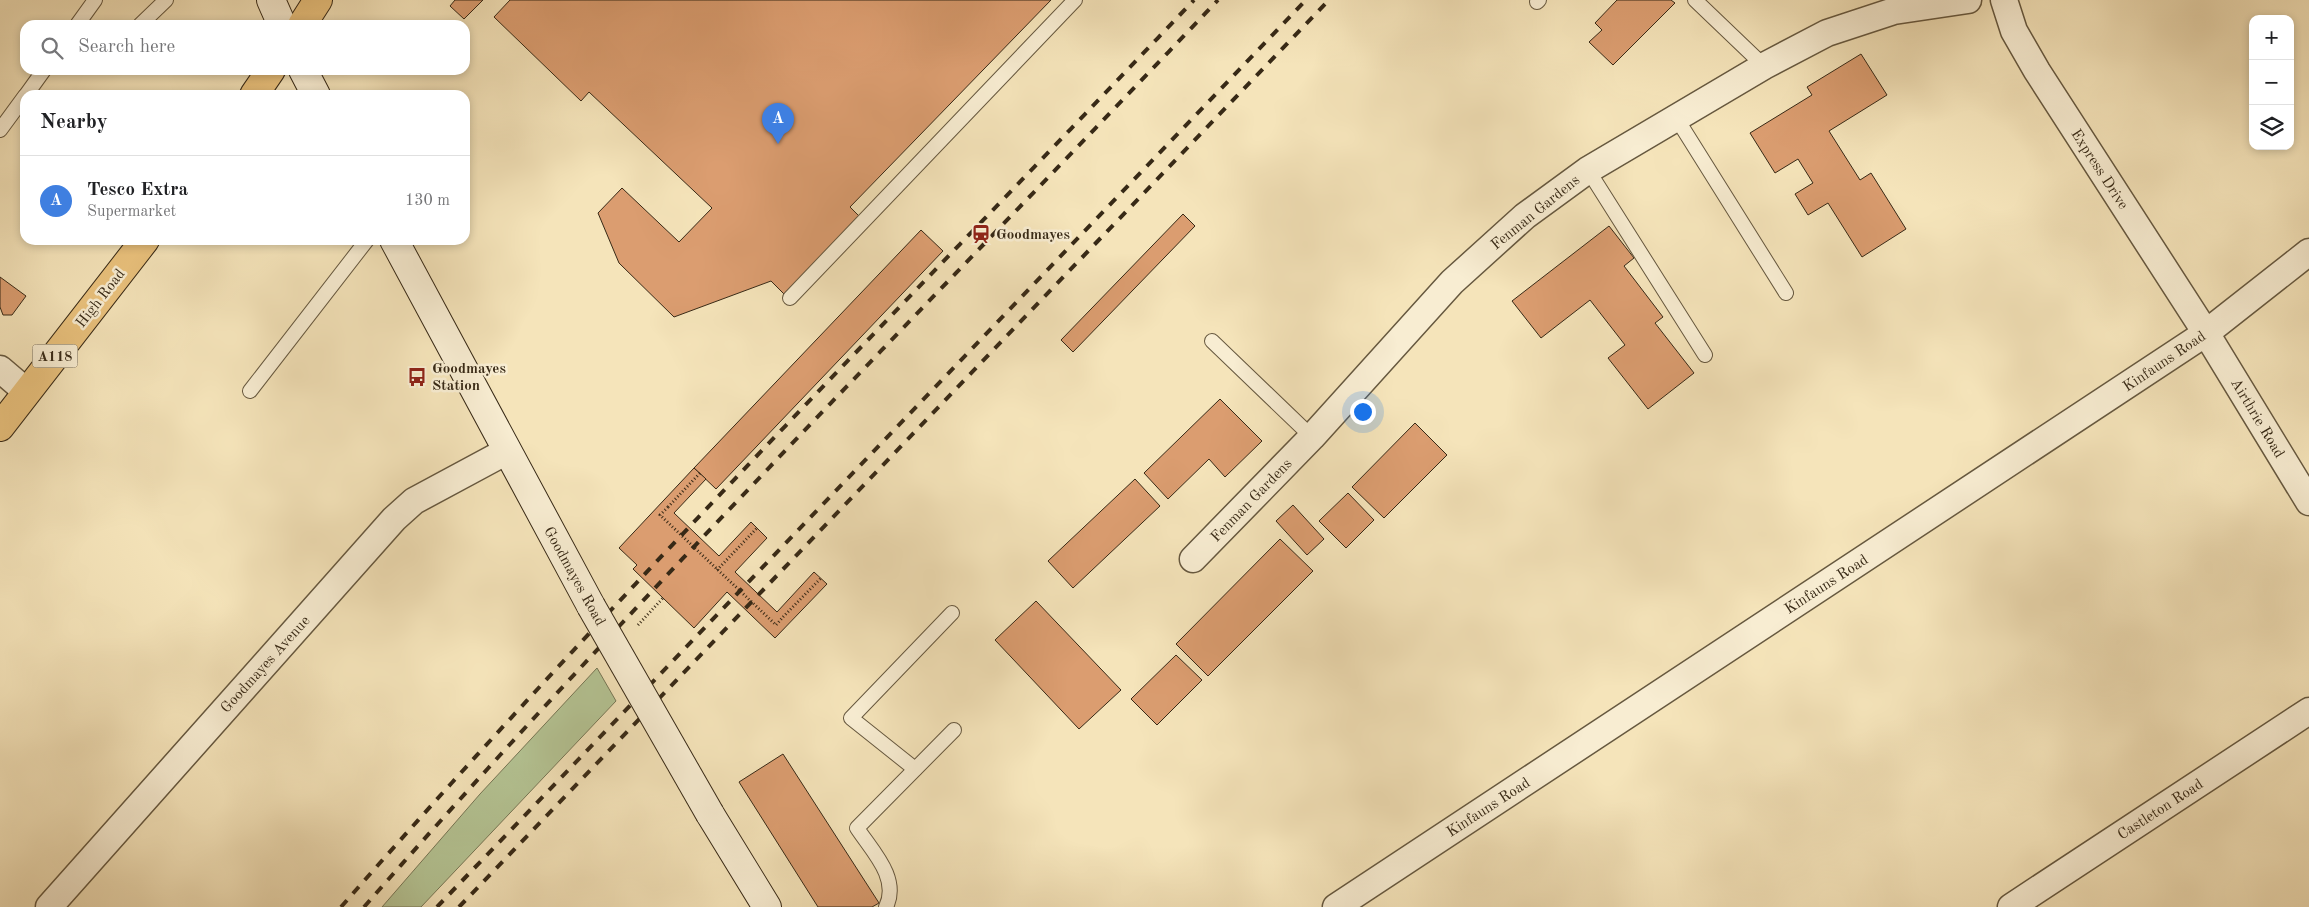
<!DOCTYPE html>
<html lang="en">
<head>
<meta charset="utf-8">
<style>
	:root { --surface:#fff; --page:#f6f6f6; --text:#202124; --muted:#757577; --line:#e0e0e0; --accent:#8f2418 }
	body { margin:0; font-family:"Old Standard TT",serif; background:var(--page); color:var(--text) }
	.controls { position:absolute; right:15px; top:15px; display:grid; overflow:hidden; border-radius:10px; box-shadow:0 2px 8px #0003 }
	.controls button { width:45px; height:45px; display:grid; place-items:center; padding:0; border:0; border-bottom:1px solid var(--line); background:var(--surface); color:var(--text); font:25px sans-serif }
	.you { position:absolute; left:1362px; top:411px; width:18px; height:18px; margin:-12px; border:4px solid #fff; border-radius:50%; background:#1a73e8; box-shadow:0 0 0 8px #1a73e833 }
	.badge { display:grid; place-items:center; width:32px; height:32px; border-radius:50%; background:var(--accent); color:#fff; font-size:16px; font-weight:700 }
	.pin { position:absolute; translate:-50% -41px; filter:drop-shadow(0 1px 2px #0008) }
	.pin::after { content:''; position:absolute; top:26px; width:18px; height:15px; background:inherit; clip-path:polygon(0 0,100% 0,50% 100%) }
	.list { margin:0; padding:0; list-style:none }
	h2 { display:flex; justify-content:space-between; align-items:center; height:65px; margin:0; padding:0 20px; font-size:21px }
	h2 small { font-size:16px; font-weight:400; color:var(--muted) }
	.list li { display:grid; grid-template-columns:32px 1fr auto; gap:15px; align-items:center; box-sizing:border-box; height:90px; padding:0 20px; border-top:1px solid var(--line) }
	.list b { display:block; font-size:19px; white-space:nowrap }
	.list p { margin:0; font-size:16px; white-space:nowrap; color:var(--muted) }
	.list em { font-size:16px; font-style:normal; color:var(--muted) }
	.icon { flex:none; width:28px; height:28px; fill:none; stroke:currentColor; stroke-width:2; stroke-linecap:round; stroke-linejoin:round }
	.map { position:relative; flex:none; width:2309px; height:907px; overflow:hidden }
	.search { position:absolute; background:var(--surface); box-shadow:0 2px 8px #0003; left:20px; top:20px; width:450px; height:55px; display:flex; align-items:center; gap:12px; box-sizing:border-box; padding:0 18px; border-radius:15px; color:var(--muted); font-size:19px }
	.panel { position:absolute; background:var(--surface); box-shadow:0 2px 8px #0003; left:20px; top:90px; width:450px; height:155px; border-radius:15px }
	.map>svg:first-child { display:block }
</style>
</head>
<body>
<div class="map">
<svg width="2309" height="907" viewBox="0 0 2309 907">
	<rect width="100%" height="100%" fill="#f5e4ba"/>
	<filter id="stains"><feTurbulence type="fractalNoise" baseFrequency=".004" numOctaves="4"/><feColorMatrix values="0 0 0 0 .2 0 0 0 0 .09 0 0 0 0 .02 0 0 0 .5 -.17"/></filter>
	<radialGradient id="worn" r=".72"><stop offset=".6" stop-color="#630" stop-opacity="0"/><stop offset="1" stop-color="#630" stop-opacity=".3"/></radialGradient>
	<path fill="#b5c595" stroke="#767756" d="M597,668L616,701L421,907H382L480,794Z"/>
	<g fill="#db9d70" stroke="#372916">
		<path d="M455,0H483L464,19L450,6Z"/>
		<path d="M510,0H1051L850,207L861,218L785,295L771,281L674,317L619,263L598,213L622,188L679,242L712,208L589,92L581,101L494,17Z"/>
		<path d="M1617,0H1671L1675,3L1613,65L1589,42L1602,30L1595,23Z"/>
		<path d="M1861,54L1887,95L1829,131L1860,180L1871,173L1906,229L1862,257L1828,203L1808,215L1795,194L1813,183L1798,159L1775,173L1750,133L1812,95L1807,87Z"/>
		<path d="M1183,214L1195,226L1073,352L1061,340Z"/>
		<path d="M1609,226L1634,258L1624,266L1663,317L1655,323L1694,373L1648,409L1608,358L1625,345L1590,300L1541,338L1512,301Z"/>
		<path d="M921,230L943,251L716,489L694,468Z"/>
		<path d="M0,277L26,296L12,315H3L0,307Z"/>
		<path d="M1220,399L1262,441L1225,477L1209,459L1168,499L1144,473Z"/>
		<path d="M1415,423L1447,455L1384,518L1352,487Z"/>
		<path d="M694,468L706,479L674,513L719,556L751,522L767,538L735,572L777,612L814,572L827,584L775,638L727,592L694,628L633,569L637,565L619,548Z"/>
		<path d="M1135,479L1160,506L1073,588L1048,561Z"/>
		<path d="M1348,493L1374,520L1346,548L1319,521Z"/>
		<path d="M1293,505L1324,539L1307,555L1276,521Z"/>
		<path d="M1280,539L1313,571L1208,676L1176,644Z"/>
		<path d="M1036,601L1121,690L1079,729L995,640Z"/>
		<path d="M1176,655L1202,680L1157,725L1131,699Z"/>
		<path d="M783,754L879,903L872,907H818L739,782Z"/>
	</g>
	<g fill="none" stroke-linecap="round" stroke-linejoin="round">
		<g stroke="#66583f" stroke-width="16">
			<g id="lane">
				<path d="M1695,0L1764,66"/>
				<path d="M1537,2L1539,0"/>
				<path d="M77,25L95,0"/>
				<path d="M140,25L166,0"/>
				<path d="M26,95L44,70"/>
				<path d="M1677,119L1786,293"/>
				<path d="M0,130L25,96"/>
				<path d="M1588,170L1705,355"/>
				<path d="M790,298L1075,0"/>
				<path d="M1212,341L1312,437"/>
				<path d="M250,391L367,240"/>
				<path d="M915,769L851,718L952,613"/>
				<path d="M886,907C900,878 872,851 857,828L954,730"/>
			</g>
		</g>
		<g stroke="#66583f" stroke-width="29">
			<g id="street">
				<path d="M2004,0L2014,31L2037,71L2206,333L2309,502"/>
				<path d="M0,369L27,392"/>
				<path d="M1193,559L1312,437L1452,282L1525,216L1588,170L1764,66L1827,33L1894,11L1968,0"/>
				<path d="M49,907L394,519L414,501L507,451"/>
				<path d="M1336,907L2206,333L2309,252"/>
				<path d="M2011,907L2309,711"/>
			</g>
		</g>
		<g stroke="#372916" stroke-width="30">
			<g id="secondary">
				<path d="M271,0L282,25"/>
				<path d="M303,70L316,95"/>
				<path d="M394,240L591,606"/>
				<path d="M710,814L767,907"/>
			</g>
		</g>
		<g stroke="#372916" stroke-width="30">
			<g id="primary">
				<path d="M302,25L318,0"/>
				<path d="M254,95L271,70"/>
				<path d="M0,427L145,240"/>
			</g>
		</g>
		<g stroke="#372916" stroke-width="3" stroke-dasharray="1 2.5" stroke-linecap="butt">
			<path d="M668,507L700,473"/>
			<path d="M717,570L757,528"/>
			<path d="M783,617L821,578"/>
			<path d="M638,625L663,598"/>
		</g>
		<use href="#lane" stroke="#f8edd2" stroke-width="14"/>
		<use href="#street" stroke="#f8edd2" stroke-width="26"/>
		<use href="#secondary" stroke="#f8edd2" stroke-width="28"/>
		<use href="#primary" stroke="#eac27d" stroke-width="28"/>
		<g stroke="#372916" stroke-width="4" stroke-dasharray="9 9" stroke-linecap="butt">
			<path d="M341,907C615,595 908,301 1194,0"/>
			<path d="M364,907C638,595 932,301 1218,0"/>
			<path d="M437,907L1306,0"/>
			<path d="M459,907L1329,0"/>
		</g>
		<g stroke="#372916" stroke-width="30" stroke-linecap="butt">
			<path id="secondary-bridge" d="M591,606L710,814"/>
		</g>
		<path stroke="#372916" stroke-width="3" stroke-dasharray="1 2.5" stroke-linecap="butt" d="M668,507L660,515L776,625L783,617"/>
		<use href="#secondary-bridge" stroke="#f8edd2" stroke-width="28"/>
	</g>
	<defs>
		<g id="station-bare" transform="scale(1.5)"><path d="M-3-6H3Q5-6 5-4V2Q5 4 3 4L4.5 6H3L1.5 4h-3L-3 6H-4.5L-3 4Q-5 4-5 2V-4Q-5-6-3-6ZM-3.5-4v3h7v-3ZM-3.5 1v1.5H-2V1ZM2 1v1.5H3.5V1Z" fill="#8f2418" stroke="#f8edd2" stroke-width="2.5" paint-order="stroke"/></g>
		<g id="bus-bare" transform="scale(1.5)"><path d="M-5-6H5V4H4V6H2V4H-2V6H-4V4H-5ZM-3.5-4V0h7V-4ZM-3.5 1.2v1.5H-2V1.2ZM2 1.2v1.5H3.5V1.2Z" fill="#8f2418" stroke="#f8edd2" stroke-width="2.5" paint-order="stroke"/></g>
	</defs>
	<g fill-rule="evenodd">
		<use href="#station-bare" x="981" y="234"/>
		<use href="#bus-bare" x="417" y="377"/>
	</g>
	<g text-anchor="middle" stroke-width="5" stroke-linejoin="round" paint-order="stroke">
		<rect fill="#f8edd2" stroke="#71644e" stroke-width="1" x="32.5" y="344.5" width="45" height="23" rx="4"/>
		<g font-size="14" font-weight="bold" fill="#372916">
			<text x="55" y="361">A118</text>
		</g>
		<g font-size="15" fill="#372916" stroke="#f8edd2">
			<text transform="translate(2100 169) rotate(57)" y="5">Express Drive</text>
			<text transform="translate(1535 212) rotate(-39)" y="5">Fenman Gardens</text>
			<text transform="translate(100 298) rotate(-52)" y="5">High Road</text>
			<text transform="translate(2164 361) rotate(-34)" y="5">Kinfauns Road</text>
			<text transform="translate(2258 418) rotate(59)" y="5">Airthrie Road</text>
			<text transform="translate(1251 500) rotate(-46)" y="5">Fenman Gardens</text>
			<text transform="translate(575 576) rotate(61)" y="5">Goodmayes Road</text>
			<text transform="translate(1826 584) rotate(-33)" y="5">Kinfauns Road</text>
			<text transform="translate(265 664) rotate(-48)" y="5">Goodmayes Avenue</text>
			<text transform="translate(1488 807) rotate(-33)" y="5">Kinfauns Road</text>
			<text transform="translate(2160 809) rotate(-33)" y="5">Castleton Road</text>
		</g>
		<g font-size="15" font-weight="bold" fill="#372916" stroke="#f8edd2" text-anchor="start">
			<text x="996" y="239">Goodmayes</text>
			<text x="432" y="373">Goodmayes<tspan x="432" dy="17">Station</tspan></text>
		</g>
	</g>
	<rect width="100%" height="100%" filter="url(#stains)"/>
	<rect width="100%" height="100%" fill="url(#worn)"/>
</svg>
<div class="controls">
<button>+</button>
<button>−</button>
<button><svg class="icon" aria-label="layers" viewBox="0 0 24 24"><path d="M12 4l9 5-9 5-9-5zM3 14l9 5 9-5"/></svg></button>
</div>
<div class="you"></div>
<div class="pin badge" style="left:778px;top:144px;background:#3f7fe0">A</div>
<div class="search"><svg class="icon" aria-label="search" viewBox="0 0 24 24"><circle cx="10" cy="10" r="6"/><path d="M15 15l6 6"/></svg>Search here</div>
<section class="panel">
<h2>Nearby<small></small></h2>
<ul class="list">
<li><span class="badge" style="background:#3f7fe0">A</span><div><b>Tesco Extra</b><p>Supermarket</p></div><em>130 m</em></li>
</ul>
</section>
</div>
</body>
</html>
